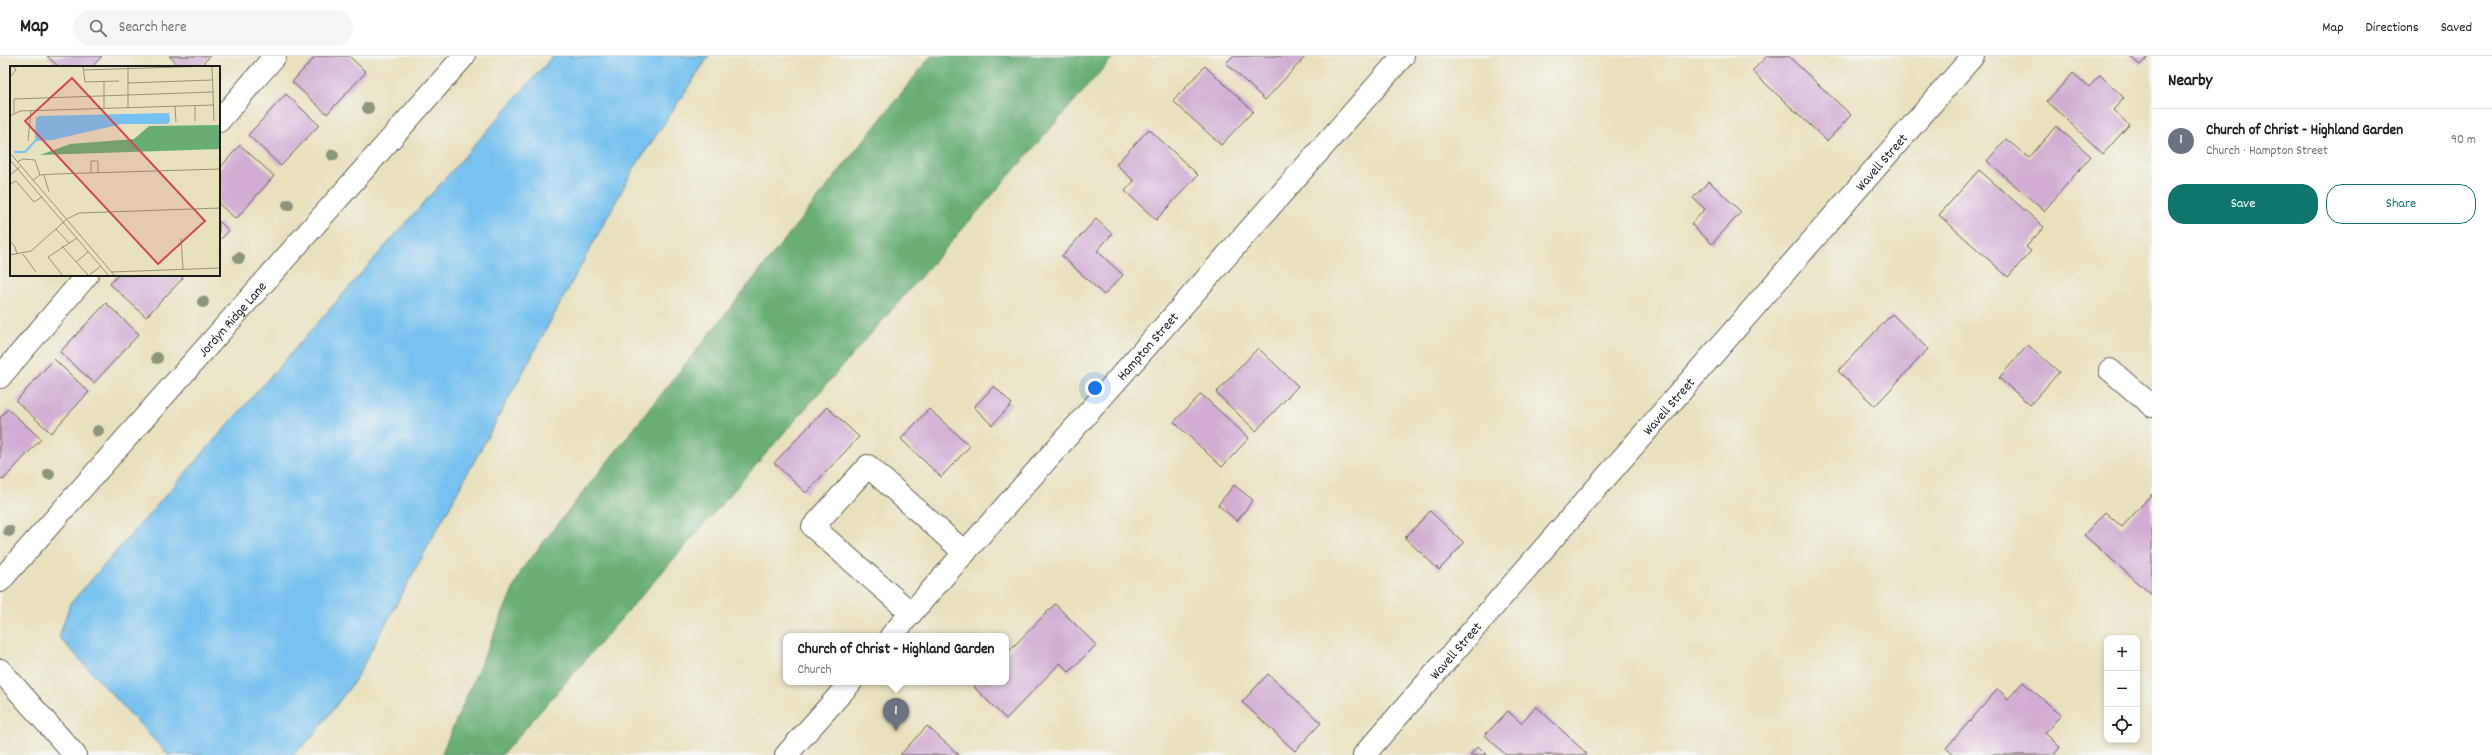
<!DOCTYPE html>
<html lang="en">
<head>
<meta charset="utf-8">
<style>
	:root { --surface:#fff; --page:#f6f6f6; --text:#202124; --muted:#757577; --line:#e0e0e0; --accent:#0f766e }
	body { margin:0; font-family:Dekko,sans-serif; background:var(--page); color:var(--text) }
	.controls { position:absolute; right:12px; bottom:12px; display:grid; overflow:hidden; border-radius:8px; box-shadow:0 2px 6px #0003 }
	.controls button { width:36px; height:36px; display:grid; place-items:center; padding:0; border:0; border-bottom:1px solid var(--line); background:var(--surface); color:var(--text); font:20px sans-serif }
	.you { position:absolute; left:1095px; top:332px; width:14px; height:14px; margin:-10px; border:3px solid #fff; border-radius:50%; background:#1a73e8; box-shadow:0 0 0 6px #1a73e833 }
	.badge { display:grid; place-items:center; width:26px; height:26px; border-radius:50%; background:var(--accent); color:#fff; font-size:13px; font-weight:700 }
	.pin { position:absolute; translate:-50% -33px; filter:drop-shadow(0 1px 2px #0008) }
	.pin::after { content:''; position:absolute; top:21px; width:14px; height:12px; background:inherit; clip-path:polygon(0 0,100% 0,50% 100%) }
	.popup { position:absolute; left:783px; top:577px; width:226px; height:52px; box-sizing:border-box; display:grid; place-content:center; border-radius:8px; background:var(--surface); filter:drop-shadow(0 1px 3px #0005); font-size:13px; white-space:nowrap; color:var(--muted) }
	.popup b { font-size:15px; color:var(--text) }
	.popup::after { content:''; position:absolute; left:50%; top:100%; margin-left:-8px; border:8px solid transparent; border-top-color:var(--surface) }
	.list { margin:0; padding:0; list-style:none }
	h2 { display:flex; justify-content:space-between; align-items:center; height:52px; margin:0; padding:0 16px; font-size:17px }
	h2 small { font-size:13px; font-weight:400; color:var(--muted) }
	.list li { display:grid; grid-template-columns:26px 1fr auto; gap:12px; align-items:center; box-sizing:border-box; height:64px; padding:0 16px; border-top:1px solid var(--line) }
	.list b { display:block; font-size:15px; white-space:nowrap }
	.list p { margin:0; font-size:13px; white-space:nowrap; color:var(--muted) }
	.list em { font-size:13px; font-style:normal; color:var(--muted) }
	.actions { display:flex; gap:8px; padding:12px 16px }
	.actions a { flex:1; padding:9px 0; border:1px solid var(--accent); border-radius:16px; text-align:center; font-size:14px; color:var(--accent) }
	.actions .main { background:var(--accent); color:#fff }
	.icon { flex:none; width:22px; height:22px; fill:none; stroke:currentColor; stroke-width:2; stroke-linecap:round; stroke-linejoin:round }
	.map { position:relative; flex:none; width:2152px; height:699px; overflow:hidden }
	header { display:flex; align-items:center; gap:24px; box-sizing:border-box; height:56px; padding:0 20px; background:var(--surface); border-bottom:1px solid var(--line) }
	header strong { font-size:19px }
	nav { display:flex; gap:22px; margin-inline-start:auto; font-size:14px }
	.search { width:280px; height:36px; background:var(--page); display:flex; align-items:center; gap:10px; box-sizing:border-box; padding:0 14px; border-radius:22px; color:var(--muted); font-size:15px }
	main { display:flex }
	aside { flex:1; background:var(--surface) }
	.map>svg:first-child { display:block }
</style>
</head>
<body>
<header>
<strong>Map</strong>
<div class="search"><svg class="icon" aria-label="search" viewBox="0 0 24 24"><circle cx="10" cy="10" r="6"/><path d="M15 15l6 6"/></svg>Search here</div>
<nav><a>Map</a><a>Directions</a><a>Saved</a></nav>
</header>
<main>
<div class="map">
<svg width="2152" height="699" viewBox="0 0 2152 699">
	<rect width="100%" height="100%" fill="#f6f6f2"/>
	<filter id="ink" filterUnits="userSpaceOnUse"><feTurbulence type="fractalNoise" baseFrequency=".025" numOctaves="2"/><feDisplacementMap in="SourceGraphic" scale="8" xChannelSelector="R" yChannelSelector="G"/><feConvolveMatrix kernelMatrix="1 2 1 2 8 2 1 2 1" color-interpolation-filters="sRGB"/></filter>
	<filter id="wash" filterUnits="userSpaceOnUse"><feTurbulence type="fractalNoise" baseFrequency=".012" numOctaves="4" result="noise"/><feDisplacementMap in="SourceGraphic" scale="16" xChannelSelector="R" yChannelSelector="G"/><feGaussianBlur stdDeviation="0.9" result="paint"/><feColorMatrix in="noise" values="0 0 0 0 0 0 0 0 0 0 0 0 0 0 0 0 0 1.4 0 .05"/><feComposite in="paint" operator="in"/></filter>
	<g filter="url(#wash)">
		<rect width="100%" height="100%" fill="#e8e1be"/>
		<path fill="#68ae74" stroke="#426548" d="M931,0H1114L502,699H441L522,513Z"/>
		<path fill="#76c1ef" stroke="#496e86" d="M553,0H709L633,114L354,626L315,677L294,699H168L59,581L70,548Z"/>
		<g id="blocks">
			<g fill="#d1add3">
				<path d="M47,0H102L92,11H59Z"/>
				<path d="M169,0H210L200,11H181Z"/>
				<path d="M316,0H349L366,16L327,58L292,26Z"/>
				<path d="M1233,0H1306L1265,44L1226,7Z"/>
				<path d="M1767,0H1788L1851,59L1827,85L1752,15Z"/>
				<path d="M2130,0H2149L2140,9Z"/>
				<path d="M1205,10L1253,55L1221,89L1173,45Z"/>
				<path d="M2073,17L2089,31L2100,19L2124,42L2113,54L2129,69L2103,98L2047,45Z"/>
				<path d="M286,38L319,69L281,110L248,79Z"/>
				<path d="M2056,70L2091,100L2044,155L1987,105L2006,83L2029,102Z"/>
				<path d="M1149,73L1198,119L1156,164L1125,135L1134,125L1116,108Z"/>
				<path d="M240,89L274,120L236,163L219,148V113Z"/>
				<path d="M1979,114L2044,171L2026,191L2031,195L2008,221L1939,159Z"/>
				<path d="M1709,125L1741,156L1712,188L1691,168L1705,153L1693,142Z"/>
				<path d="M1096,163L1112,178L1097,195L1123,219L1104,239L1062,200Z"/>
				<path d="M219,165L229,175L219,185Z"/>
				<path d="M118,219H180L183,222L146,261L110,228Z"/>
				<path d="M106,247L139,278L94,327L60,296Z"/>
				<path d="M1892,258L1928,293L1875,350L1838,315Z"/>
				<path d="M2028,289L2059,316L2030,349L1999,322Z"/>
				<path d="M1258,292L1298,330L1256,375L1216,337Z"/>
				<path d="M54,303L89,336L51,377L16,345Z"/>
				<path d="M994,330L1012,348L992,369L974,351Z"/>
				<path d="M1201,338L1249,382L1222,411L1174,366Z"/>
				<path d="M827,351L859,381L806,437L774,407Z"/>
				<path d="M8,353L41,383L3,424L0,421V362Z"/>
				<path d="M929,353L970,390L941,421L901,383Z"/>
				<path d="M1234,429L1253,444L1237,465L1218,449Z"/>
				<path d="M2152,438V539L2084,479L2105,456L2122,471Z"/>
				<path d="M1430,455L1464,487L1439,514L1405,482Z"/>
				<path d="M1055,548L1096,589L1069,616L1060,607L1006,663L974,631L979,626H1006V598Z"/>
				<path d="M1268,618L1321,667L1295,695L1242,646Z"/>
				<path d="M2023,626L2061,659L2045,677L2060,691L2054,699H1954L1946,692L1998,633L2008,643Z"/>
				<path d="M1536,650L1587,698L1586,699H1506L1485,679L1508,655L1521,667Z"/>
				<path d="M927,670L959,699H900Z"/>
				<path d="M1478,690L1487,699H1470Z"/>
			</g>
		</g>
	</g>
	<g filter="url(#ink)">
		<use href="#blocks" fill-opacity="0" stroke="#636155" stroke-width="1"/>
		<g fill="none" stroke-linecap="round" stroke-linejoin="round">
			<g stroke="#636155" stroke-width="24">
				<g id="minor">
					<path d="M219,65L275,0"/>
					<path d="M2110,314L2152,350"/>
					<path d="M0,321L87,219"/>
					<path id="s1" d="M0,525L464,0"/>
					<path d="M911,557L813,471L868,410L965,497"/>
					<path id="s2" d="M891,580L1403,0"/>
					<path d="M0,614L75,699"/>
					<path d="M786,699L851,626"/>
					<path id="s3" d="M1364,699L1973,0"/>
				</g>
			</g>
			<use href="#minor" stroke="#fff" stroke-width="22"/>
		</g>
		<g fill="#8b967a">
			<circle cx="368" cy="52" r="6"/>
			<circle cx="333" cy="99" r="6"/>
			<circle cx="288" cy="149" r="6"/>
			<circle cx="239" cy="202" r="6"/>
			<circle cx="203" cy="246" r="6"/>
			<circle cx="157" cy="302" r="6"/>
			<circle cx="98" cy="375" r="6"/>
			<circle cx="49" cy="418" r="6"/>
			<circle cx="9" cy="475" r="6"/>
		</g>
	</g>
	<g text-anchor="middle" stroke-width="3.5" stroke-linejoin="round" paint-order="stroke">
		<g font-size="14" fill="#1c1c1c" stroke="#f6f6f2">
			<text dy="5" stroke="none"><textPath href="#s3" startOffset="787">Wavell Street</textPath></text>
			<text dy="5" stroke="none"><textPath href="#s1" startOffset="350">Jordyn Ridge Lane</textPath></text>
			<text dy="5" stroke="none"><textPath href="#s2" startOffset="387">Hampton Street</textPath></text>
			<text dy="5" stroke="none"><textPath href="#s3" startOffset="463">Wavell Street</textPath></text>
			<text dy="5" stroke="none"><textPath href="#s3" startOffset="139">Wavell Street</textPath></text>
		</g>
	</g>
	<g transform="translate(10 10)">
		<rect width="210" height="210" fill="#e8e1be"/>
		<path d="M210,59V83L30,89L60,78L124,73L139,60Z" fill="#68ae74"/>
		<path d="M159,47L160,55L158,58H112L42,74L27,75L25,72L26,52L29,50Z" fill="#76c1ef"/>
		<path fill="none" stroke="#76c1ef" stroke-width="2" d="M4,86H15L27,73"/>
		<path fill="none" stroke="#96927d" stroke-width="1" d="M73,0L75,16L109,15M118,0V42M202,0L204,55M73,4L201,0M0,11L6,4L3,0M94,16V42M118,17L202,14M165,40L166,56M4,48V33L203,26M0,50L10,45L204,39M185,55V39M18,75L21,44M0,87L105,210M0,94L99,210M7,96L13,93L25,94L30,109M81,107V95H88V107M0,109L10,101M34,109L39,126M23,114L30,109L45,108L210,103M0,118L6,115L24,136L32,131M46,163L59,177M171,172L173,203M0,175L5,181L7,188M52,180L78,209M13,188L26,206M0,189L21,185L57,153L69,147L210,142M66,196L78,186M101,206L210,202M53,210L38,191L67,172M78,210L91,200"/>
		<path fill="#d1495b" fill-opacity="0.15" stroke="#d1495b" stroke-width="2" d="M62,12L195,155L148,198L15,55Z"/>
		<rect width="210" height="210" fill="none" stroke="#1c1c1c" stroke-width="2"/>
	</g>
</svg>
<div class="controls">
<button>+</button>
<button>−</button>
<button><svg class="icon" aria-label="locate" viewBox="0 0 24 24"><circle cx="12" cy="12" r="6"/><path d="M12 2v4M12 18v4M2 12h4M18 12h4"/></svg></button>
</div>
<div class="you"></div>
<div class="pin badge" style="left:896px;top:675px;background:#6b7280">1</div>
<div class="popup"><b>Church of Christ - Highland Garden</b>Church</div>
</div>
<aside>
<h2>Nearby<small></small></h2>
<ul class="list">
<li><span class="badge" style="background:#6b7280">1</span><div><b>Church of Christ - Highland Garden</b><p>Church · Hampton Street</p></div><em>90 m</em></li>
</ul>
<div class="actions"><a class="main">Save</a><a>Share</a></div>
</aside>
</main>
</body>
</html>
